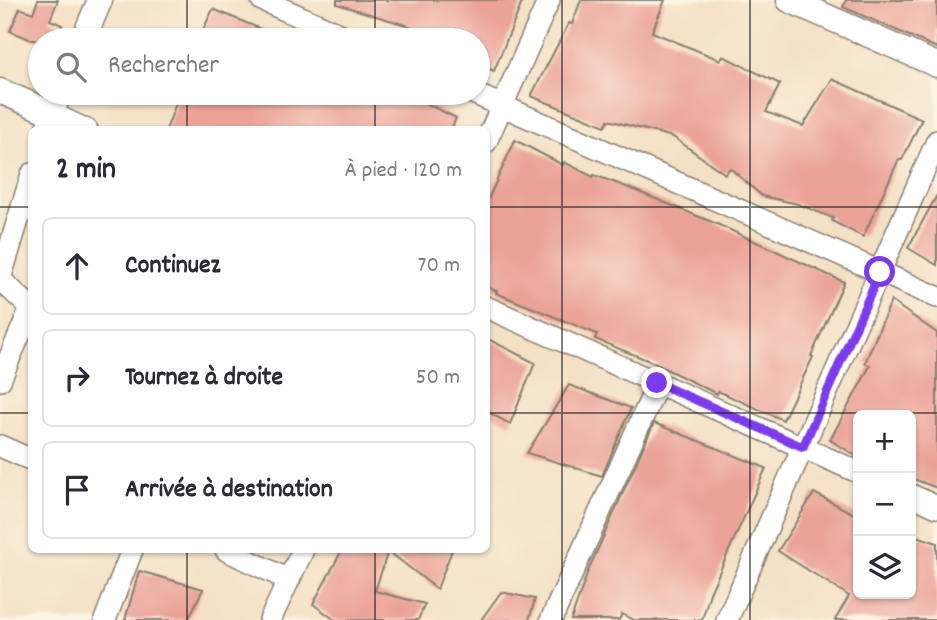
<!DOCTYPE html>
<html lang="fr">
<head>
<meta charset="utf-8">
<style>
	:root { --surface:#fff; --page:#f7f7f7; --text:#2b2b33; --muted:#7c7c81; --line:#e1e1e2 }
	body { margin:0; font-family:Dekko,sans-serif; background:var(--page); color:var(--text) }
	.controls { position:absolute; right:21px; bottom:21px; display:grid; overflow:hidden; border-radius:10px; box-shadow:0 2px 5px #0004 }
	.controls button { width:63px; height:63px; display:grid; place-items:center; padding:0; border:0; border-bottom:2px solid var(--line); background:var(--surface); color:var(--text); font:35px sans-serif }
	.stop { position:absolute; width:21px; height:21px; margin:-16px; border:5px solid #7c3aed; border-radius:50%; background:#fff }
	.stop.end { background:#7c3aed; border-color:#fff; box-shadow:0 2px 7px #0008 }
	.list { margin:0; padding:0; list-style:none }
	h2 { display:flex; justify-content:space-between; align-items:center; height:91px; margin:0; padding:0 28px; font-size:30px }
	h2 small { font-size:23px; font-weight:400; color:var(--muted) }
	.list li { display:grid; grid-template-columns:46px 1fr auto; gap:21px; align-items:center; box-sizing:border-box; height:98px; margin:0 14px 14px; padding:0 14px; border:2px solid var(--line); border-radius:10px }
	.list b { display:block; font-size:26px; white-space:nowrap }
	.list em { font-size:23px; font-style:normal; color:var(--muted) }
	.icon { flex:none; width:38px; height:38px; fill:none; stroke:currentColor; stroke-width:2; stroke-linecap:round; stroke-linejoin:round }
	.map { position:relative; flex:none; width:937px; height:620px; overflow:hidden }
	.search { position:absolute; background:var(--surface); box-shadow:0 2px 5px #0004; left:28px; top:28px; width:462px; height:77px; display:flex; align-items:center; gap:18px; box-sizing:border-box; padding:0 24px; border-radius:38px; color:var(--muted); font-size:26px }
	.panel { position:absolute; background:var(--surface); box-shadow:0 2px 5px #0004; left:28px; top:126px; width:462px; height:427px; border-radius:10px }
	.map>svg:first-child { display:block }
</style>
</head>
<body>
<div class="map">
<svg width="937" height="620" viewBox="0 0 937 620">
	<rect width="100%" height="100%" fill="#fcf5e5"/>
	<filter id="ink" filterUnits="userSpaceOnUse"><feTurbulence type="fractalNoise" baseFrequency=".0143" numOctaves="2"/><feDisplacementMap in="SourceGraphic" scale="14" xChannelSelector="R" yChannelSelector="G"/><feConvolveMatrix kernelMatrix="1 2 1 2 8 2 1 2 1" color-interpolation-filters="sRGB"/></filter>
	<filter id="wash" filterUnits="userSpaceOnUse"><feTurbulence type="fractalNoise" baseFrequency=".00686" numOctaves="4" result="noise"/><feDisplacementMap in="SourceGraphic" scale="28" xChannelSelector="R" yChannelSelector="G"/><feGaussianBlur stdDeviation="1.57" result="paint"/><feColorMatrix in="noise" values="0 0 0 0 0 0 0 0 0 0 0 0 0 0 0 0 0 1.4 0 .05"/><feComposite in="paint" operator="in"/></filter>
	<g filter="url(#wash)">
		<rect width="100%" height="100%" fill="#f4e0c4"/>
		<g id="blocks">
			<g fill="#eba297">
				<path d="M38,0H58L50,20L62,25L56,40H32L10,31L20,8L33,13Z"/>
				<path d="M337,0H523L494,71L478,64V40H414L419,29L337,4Z"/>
				<path d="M581,0H665L652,32L720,60L723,56L780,84L766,112L803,126L832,79L922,119L902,160L899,159L863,237L832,221L833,218L798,204L762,196L730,168L725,174L673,137L608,120L605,126L531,96L569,23L572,24Z"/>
				<path d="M846,0H937V48L843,7Z"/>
				<path d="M213,9L287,40H198Z"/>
				<path d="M180,93H405L456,118L451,130H166Z"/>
				<path d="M515,140L563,165L564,162L593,177L594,175L624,186L717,224L844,282L811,356L813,357L783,420L718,391L717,394L652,362L595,339L597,334L496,293L497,291L486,287V204Z"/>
				<path d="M937,195V265L908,248Z"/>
				<path d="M891,301L937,333V488L911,478V415H858V457L830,440L870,366L865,363Z"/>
				<path d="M486,338L535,363L510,424L486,411Z"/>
				<path d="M569,385L631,408L602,476L527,453Z"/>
				<path d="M654,423L766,468L710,593L702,620H634L622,614L619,620H571L588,571Z"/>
				<path d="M814,493L858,516V594H911V534L937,543V620H835L849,596L778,551Z"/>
				<path d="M342,550H452L437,589L388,551L375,591L425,604L418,620H335L313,604Z"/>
				<path d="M139,571L203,589L188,620H125Z"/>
				<path d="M501,592L535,599L529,620H481Z"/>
			</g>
		</g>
	</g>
	<g filter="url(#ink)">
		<use href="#blocks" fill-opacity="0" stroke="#887e70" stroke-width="2"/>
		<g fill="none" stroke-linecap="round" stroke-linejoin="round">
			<g stroke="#887e70" stroke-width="24">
				<g id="minor">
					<path d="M262,0L353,40"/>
					<path d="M473,93L937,297"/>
					<path d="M46,130L51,113L87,130"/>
					<path d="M486,142L549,0"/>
					<path d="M486,307L858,472"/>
					<path d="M0,380L31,308L3,282L1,276L32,174"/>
					<path d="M0,446L32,460"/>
					<path d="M911,495L937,507"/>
					<path d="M226,550L289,580"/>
					<path d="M105,620L132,550"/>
					<path d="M270,620L303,550"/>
					<path d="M551,620L658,383"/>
					<path d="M727,620L937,141"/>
				</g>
			</g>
			<g stroke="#887e70" stroke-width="27">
				<g id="tertiary">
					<path d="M789,0L937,65"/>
					<path d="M83,40L100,0"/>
					<path d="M0,91L51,113L60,93"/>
				</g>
			</g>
			<use href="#minor" stroke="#fff" stroke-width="21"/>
			<use href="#tertiary" stroke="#fff" stroke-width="24"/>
		</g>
	</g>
	<g fill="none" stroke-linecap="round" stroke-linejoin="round" filter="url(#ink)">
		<path stroke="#7c3aed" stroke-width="9" d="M657,383L803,447L880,272"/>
	</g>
	<path fill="none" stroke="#1c1c1c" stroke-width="2" stroke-opacity="0.55" d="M187,0V40M375,0V40M562,0V620M750,0V620M187,93V130M375,93V130M0,207H32M486,207H937M0,413H32M486,413H937M187,550V620M375,550V620"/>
</svg>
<div class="controls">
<button>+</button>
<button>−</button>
<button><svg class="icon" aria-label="layers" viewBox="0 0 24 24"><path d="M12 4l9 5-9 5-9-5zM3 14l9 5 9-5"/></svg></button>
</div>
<div class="stop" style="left:880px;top:272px"></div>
<div class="stop end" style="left:657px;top:383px"></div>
<div class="search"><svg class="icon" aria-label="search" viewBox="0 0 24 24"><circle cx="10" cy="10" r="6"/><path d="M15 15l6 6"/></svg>Rechercher</div>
<section class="panel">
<h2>2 min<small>À pied · 120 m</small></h2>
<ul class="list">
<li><svg class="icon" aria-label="ahead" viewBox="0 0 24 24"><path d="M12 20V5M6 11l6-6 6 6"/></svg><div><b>Continuez</b></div><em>70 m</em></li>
<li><svg class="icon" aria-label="right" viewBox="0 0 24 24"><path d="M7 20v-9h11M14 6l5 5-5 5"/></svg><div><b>Tournez à droite</b></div><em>50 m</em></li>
<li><svg class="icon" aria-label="arrive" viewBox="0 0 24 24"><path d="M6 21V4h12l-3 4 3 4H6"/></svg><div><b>Arrivée à destination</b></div></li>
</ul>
</section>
</div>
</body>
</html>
